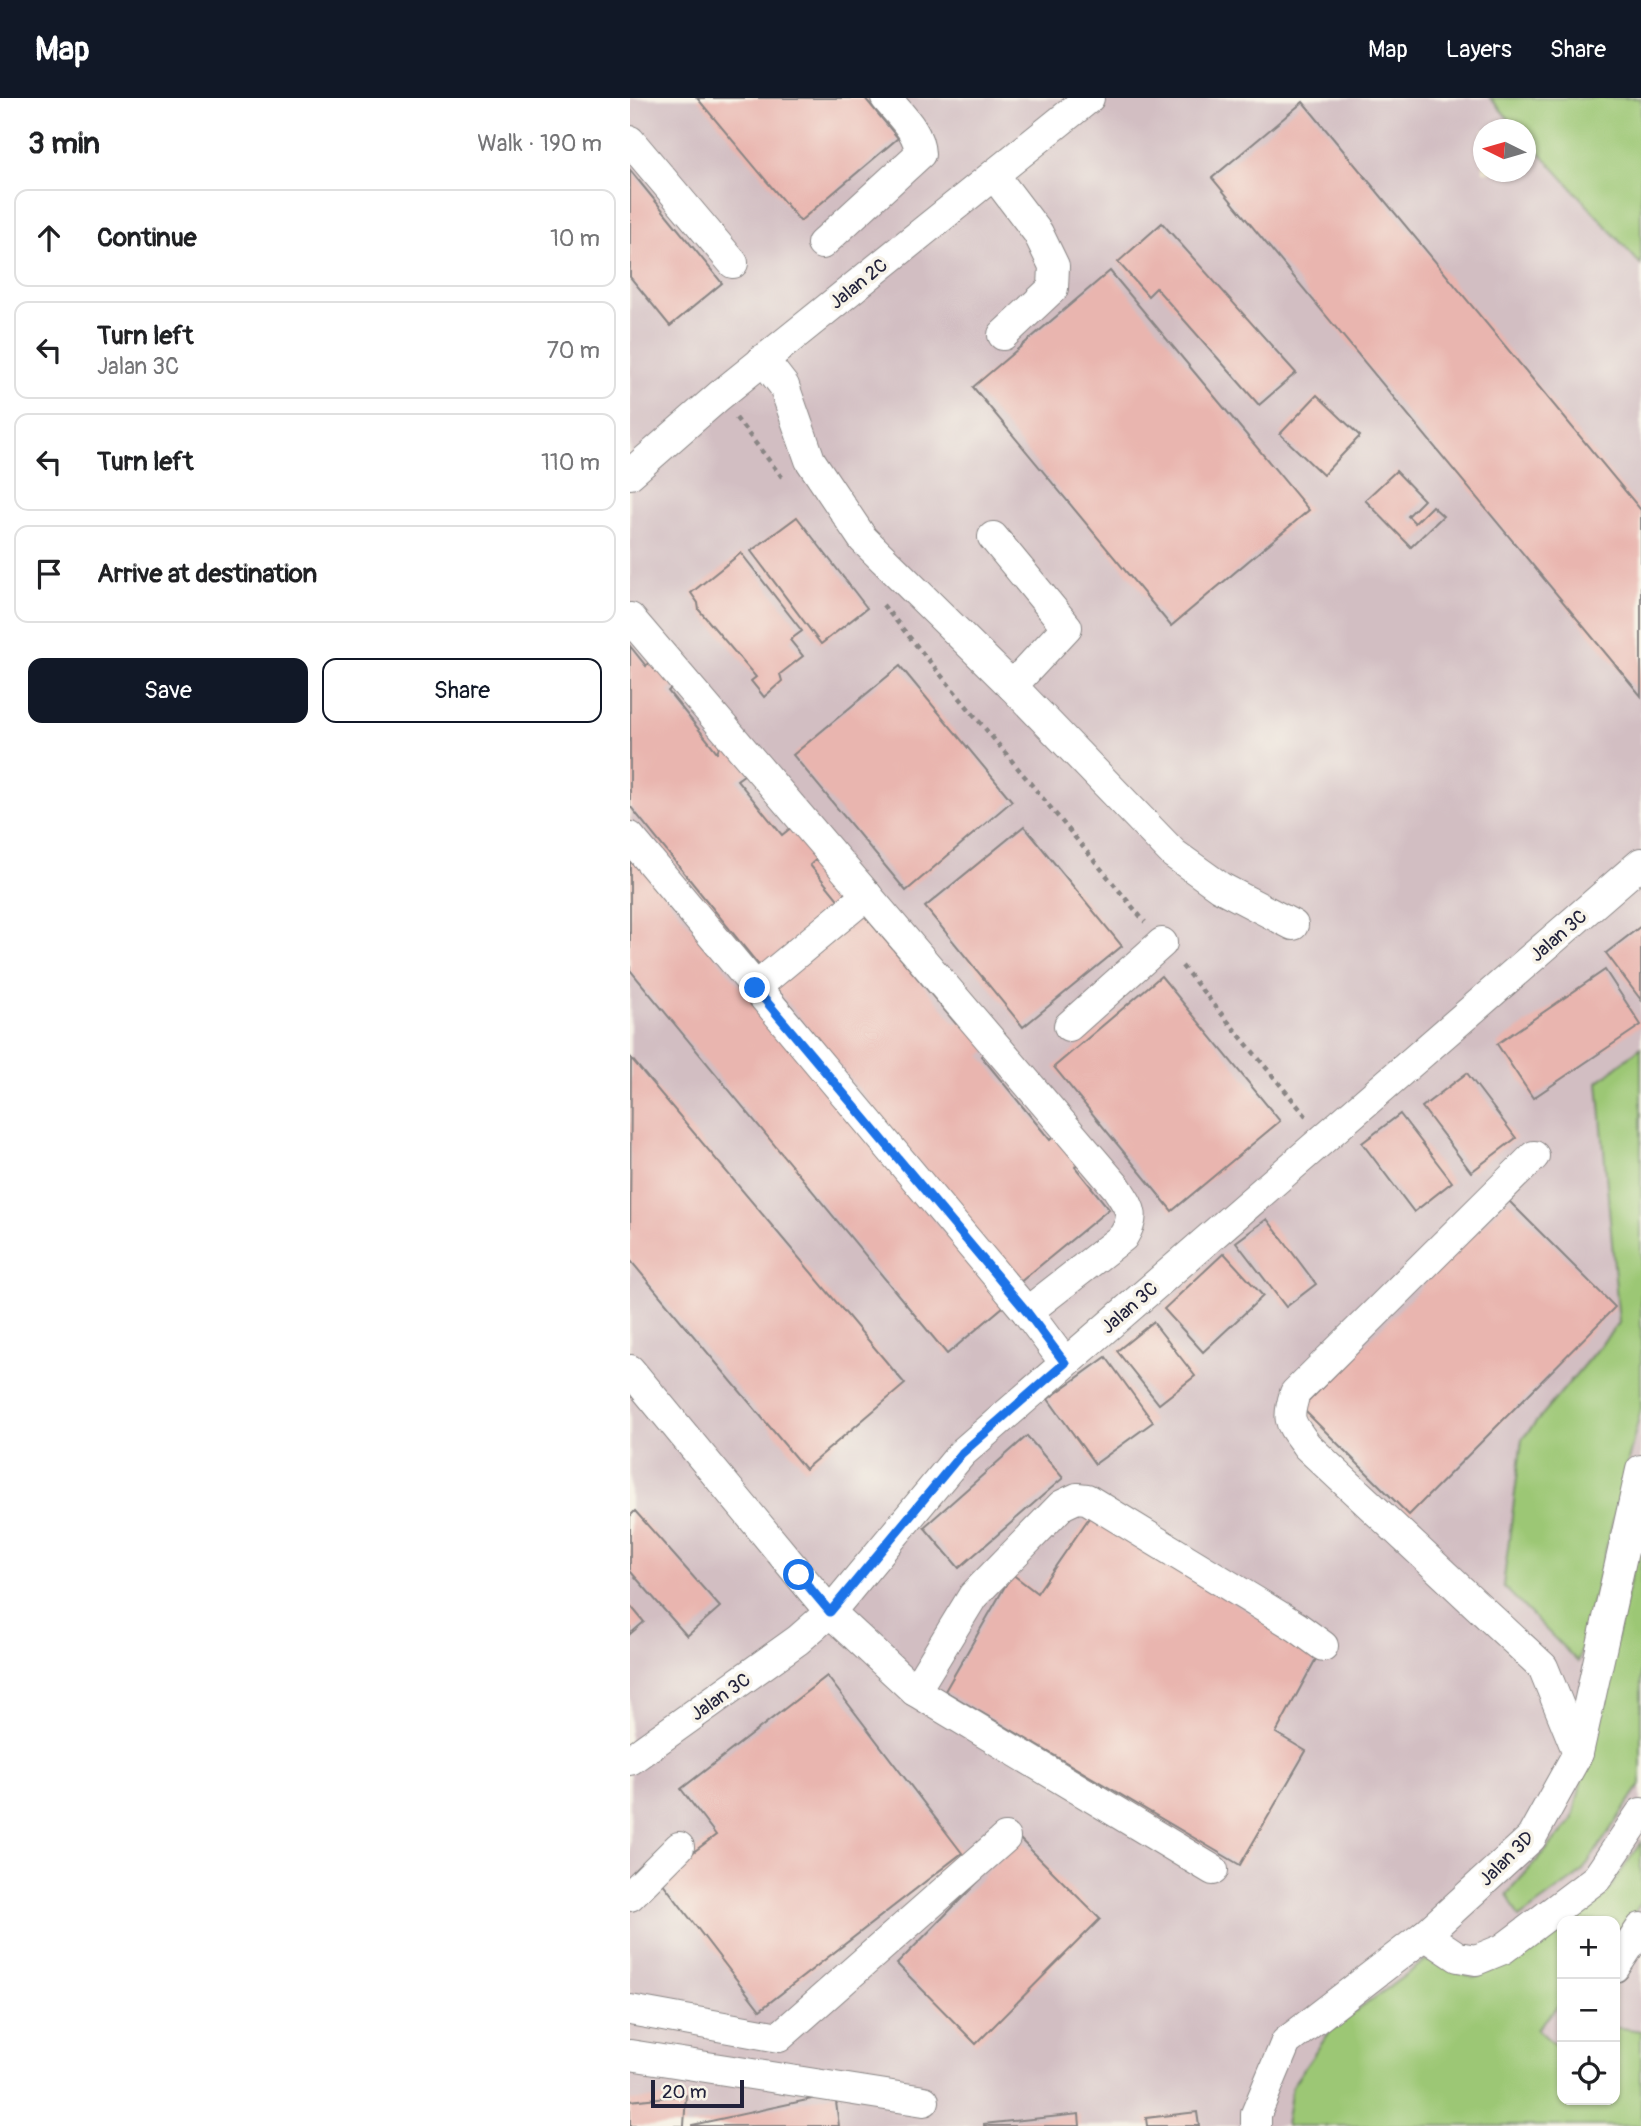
<!DOCTYPE html>
<html lang="en">
<head>
<meta charset="utf-8">
<style>
	:root { --surface:#fff; --page:#f6f6f6; --text:#202124; --muted:#757577; --line:#e0e0e0; --accent:#111827 }
	body { margin:0; font-family:Pangolin,sans-serif; background:var(--page); color:var(--text) }
	.controls { position:absolute; right:21px; bottom:21px; display:grid; overflow:hidden; border-radius:14px; box-shadow:0 2px 5px #0004 }
	.controls button { width:63px; height:63px; display:grid; place-items:center; padding:0; border:0; border-bottom:2px solid var(--line); background:var(--surface); color:var(--text); font:35px sans-serif }
	.compass { position:absolute; left:843px; top:21px; width:63px; height:63px; border-radius:50%; background:var(--surface); box-shadow:0 2px 5px #0004; rotate:275deg }
	.scale { position:absolute; left:21px; bottom:18px; width:93px; box-sizing:border-box; padding-left:7px; border:4px solid #22223b; border-top:0; font-size:19px; line-height:24px; white-space:nowrap; color:#22223b; -webkit-text-stroke:5px #f7f3e8; paint-order:stroke }
	.stop { position:absolute; width:21px; height:21px; margin:-16px; border:5px solid #1a73e8; border-radius:50%; background:#fff }
	.stop.end { background:#1a73e8; border-color:#fff; box-shadow:0 2px 7px #0008 }
	.list { margin:0; padding:0; list-style:none }
	h2 { display:flex; justify-content:space-between; align-items:center; height:91px; margin:0; padding:0 28px; font-size:30px }
	h2 small { font-size:23px; font-weight:400; color:var(--muted) }
	.list li { display:grid; grid-template-columns:46px 1fr auto; gap:21px; align-items:center; box-sizing:border-box; height:98px; margin:0 14px 14px; padding:0 14px; border:2px solid var(--line); border-radius:14px }
	.list b { display:block; font-size:26px; white-space:nowrap }
	.list p { margin:0; font-size:23px; white-space:nowrap; color:var(--muted) }
	.list em { font-size:23px; font-style:normal; color:var(--muted) }
	.actions { display:flex; gap:14px; padding:21px 28px }
	.actions a { flex:1; padding:16px 0; border:2px solid var(--accent); border-radius:14px; text-align:center; font-size:24px; color:var(--accent) }
	.actions .main { background:var(--accent); color:#fff }
	.icon { flex:none; width:38px; height:38px; fill:none; stroke:currentColor; stroke-width:2; stroke-linecap:round; stroke-linejoin:round }
	.map { position:relative; flex:none; width:1011px; height:2028px; overflow:hidden }
	header { display:flex; align-items:center; gap:42px; box-sizing:border-box; height:98px; padding:0 35px; background:var(--accent); color:#fff }
	header strong { font-size:33px }
	nav { display:flex; gap:38px; margin-inline-start:auto; font-size:24px }
	main { display:flex }
	aside { flex:1; background:var(--surface) }
	.map>svg:first-child { display:block }
</style>
</head>
<body>
<header>
<strong>Map</strong>
<nav><a>Map</a><a>Layers</a><a>Share</a></nav>
</header>
<main>
<aside>
<h2>3 min<small>Walk · 190 m</small></h2>
<ul class="list">
<li><svg class="icon" aria-label="ahead" viewBox="0 0 24 24"><path d="M12 20V5M6 11l6-6 6 6"/></svg><div><b>Continue</b></div><em>10 m</em></li>
<li><svg class="icon" aria-label="left" viewBox="0 0 24 24"><path d="M17 20v-9H6M10 6l-5 5 5 5"/></svg><div><b>Turn left</b><p>Jalan 3C</p></div><em>70 m</em></li>
<li><svg class="icon" aria-label="left" viewBox="0 0 24 24"><path d="M17 20v-9H6M10 6l-5 5 5 5"/></svg><div><b>Turn left</b></div><em>110 m</em></li>
<li><svg class="icon" aria-label="arrive" viewBox="0 0 24 24"><path d="M6 21V4h12l-3 4 3 4H6"/></svg><div><b>Arrive at destination</b></div></li>
</ul>
<div class="actions"><a class="main">Save</a><a>Share</a></div>
</aside>
<div class="map">
<svg width="1011" height="2028" viewBox="0 0 1011 2028">
	<rect width="100%" height="100%" fill="#f7f3e8"/>
	<filter id="ink" filterUnits="userSpaceOnUse"><feTurbulence type="fractalNoise" baseFrequency=".0143" numOctaves="2"/><feDisplacementMap in="SourceGraphic" scale="14" xChannelSelector="R" yChannelSelector="G"/><feConvolveMatrix kernelMatrix="1 2 1 2 8 2 1 2 1" color-interpolation-filters="sRGB"/></filter>
	<filter id="wash" filterUnits="userSpaceOnUse"><feTurbulence type="fractalNoise" baseFrequency=".00686" numOctaves="4" result="noise"/><feDisplacementMap in="SourceGraphic" scale="28" xChannelSelector="R" yChannelSelector="G"/><feGaussianBlur stdDeviation="1.57" result="paint"/><feColorMatrix in="noise" values="0 0 0 0 0 0 0 0 0 0 0 0 0 0 0 0 0 1.4 0 .05"/><feComposite in="paint" operator="in"/></filter>
	<g filter="url(#wash)">
		<rect width="100%" height="100%" fill="#f0e8ce"/>
		<path fill="#d2bec2" fill-rule="evenodd" d="M0,0H1011V2028H0ZM853,32H895V74H853ZM932,1823H985V2002H932Z"/>
		<g fill="#9cc774" stroke="#5f7458" stroke-width="2">
			<path d="M860,0H1011V167L896,39L895,32L888,31Z"/>
			<path d="M1011,949V1311L948,1564L873,1488L892,1341L989,1225L968,984Z"/>
			<path d="M1011,1437V1686L951,1775L889,1820L877,1796L942,1723Z"/>
			<path d="M1011,1744V1805L985,1843V1823H942L974,1799Z"/>
			<path d="M932,1830V1904L907,1931L932,1953V2002H985V1929L1011,1933V2028H656L662,1988L701,1932L796,1862L844,1880L893,1859Z"/>
		</g>
		<g id="blocks">
			<g fill="#e9b5af">
				<path d="M67,0H235L268,40L170,123Z"/>
				<path d="M673,4L1011,412V598L582,80Z"/>
				<path d="M0,72L92,185L40,228L0,179Z"/>
				<path d="M532,125L666,275L629,307L526,190L518,198L488,164Z"/>
				<path d="M480,173L679,412L541,528L343,289Z"/>
				<path d="M687,297L730,338L693,377L650,336Z"/>
				<path d="M766,373L794,402L778,418L785,425L802,408L813,418L781,449L735,402Z"/>
				<path d="M167,419L237,510L191,546L121,453Z"/>
				<path d="M111,455L172,533L160,542L173,558L150,576L152,583L134,599L121,583L126,579L69,512L68,505L61,495Z"/>
				<path d="M0,548L16,568L23,557L46,586L38,593L87,654L92,642L118,674L107,682L152,737L168,724L193,755L180,767L211,805L131,870L0,708Z"/>
				<path d="M270,568L382,703L276,793L163,657Z"/>
				<path d="M394,728L492,848L393,929L295,809Z"/>
				<path d="M0,755L374,1208L317,1256L0,872Z"/>
				<path d="M234,817L326,926L334,920L360,950L351,958L420,1042L429,1034L451,1060L445,1069L479,1111L389,1185L146,890Z"/>
				<path d="M1011,828V902L976,855Z"/>
				<path d="M975,872L1011,927L903,1000L867,946Z"/>
				<path d="M531,878L650,1023L542,1113L424,969Z"/>
				<path d="M1,960L275,1286L175,1371L0,1162Z"/>
				<path d="M837,975L886,1040L841,1074L792,1009Z"/>
				<path d="M770,1016L822,1084L784,1114L732,1045Z"/>
				<path d="M878,1102L985,1209L779,1417L672,1310Z"/>
				<path d="M637,1121L686,1186L656,1209L606,1144Z"/>
				<path d="M594,1155L633,1198L573,1254L534,1211Z"/>
				<path d="M523,1224L565,1278L529,1306L487,1253Z"/>
				<path d="M476,1259L523,1324L465,1366L418,1301Z"/>
				<path d="M397,1338L433,1380L329,1470L294,1429Z"/>
				<path d="M5,1413L90,1509L57,1538L0,1473V1418Z"/>
				<path d="M461,1417L688,1557L646,1635L676,1653L610,1767L315,1593L382,1476L407,1495Z"/>
				<path d="M0,1507L14,1524L0,1536Z"/>
				<path d="M197,1578L332,1755L130,1912L29,1780L86,1737L51,1691Z"/>
				<path d="M390,1741L470,1821L346,1946L267,1866Z"/>
				<path d="M205,1996L209,2028H62V2027Z"/>
				<path d="M56,1997L54,2028H0V2003Z"/>
				<path d="M567,2014L569,2028H517L516,2020Z"/>
				<path d="M449,2016L450,2028H354V2026Z"/>
			</g>
		</g>
	</g>
	<g filter="url(#ink)">
		<use href="#blocks" fill-opacity="0" stroke="#898584" stroke-width="2"/>
		<g fill="none" stroke-linecap="round" stroke-linejoin="round">
			<g stroke="#898584" stroke-width="32">
				<g id="minor">
					<path d="M0,43L103,165"/>
					<path d="M364,77L408,135L424,168L423,190L373,237"/>
					<path d="M192,146L290,56C289,33 270,17 256,0"/>
					<path d="M133,261L154,288L180,362L233,441L382,588L544,756L590,789L663,827"/>
					<path d="M0,376L89,298L459,0"/>
					<path d="M363,439L437,529L382,588"/>
					<path d="M0,520L487,1090C500,1111 507,1116 493,1139L397,1214"/>
					<path d="M0,739L397,1214L435,1265"/>
					<path d="M125,890L237,797"/>
					<path d="M439,928L532,845"/>
					<path d="M904,1058L665,1295C656,1324 660,1324 677,1348L913,1569L948,1655"/>
					<path d="M0,1272L200,1514L285,1593L583,1772"/>
					<path d="M285,1593L343,1498L432,1407L447,1400L457,1401L667,1529L693,1548"/>
					<path d="M0,1662L168,1542L200,1514L332,1355L1011,765"/>
					<path d="M0,1798L49,1749"/>
					<path d="M795,1837L828,1859L846,1862L873,1851L967,1780L1011,1715"/>
					<path d="M985,1869L1011,1830"/>
					<path d="M0,1912L149,1939L375,1740"/>
					<path d="M0,1957L294,2003"/>
					<path d="M626,2028V2016L656,1944L795,1837L901,1740L948,1655L1011,1372"/>
				</g>
			</g>
			<g stroke="#898584" stroke-width="4.5" stroke-dasharray="5 5" stroke-linecap="butt">
				<path d="M106,320L152,379"/>
				<path d="M253,507L515,824"/>
				<path d="M552,868L676,1018"/>
			</g>
			<use href="#minor" stroke="#fff" stroke-width="30"/>
		</g>
	</g>
	<g fill="none" stroke-linecap="round" stroke-linejoin="round" filter="url(#ink)">
		<path stroke="#1a73e8" stroke-width="9" d="M125,890L397,1214L435,1265L332,1355L200,1514L169,1477"/>
	</g>
	<g text-anchor="middle" stroke-width="7" stroke-linejoin="round" paint-order="stroke">
		<g font-size="19" fill="#22223b" stroke="#f7f3e8">
			<text transform="translate(228 185) rotate(-39)" y="7">Jalan 2C</text>
			<text transform="translate(928 837) rotate(-41)" y="7">Jalan 3C</text>
			<text transform="translate(499 1209) rotate(-41)" y="7">Jalan 3C</text>
			<text transform="translate(90 1598) rotate(-35)" y="7">Jalan 3C</text>
			<text transform="translate(876 1760) rotate(-45)" y="7">Jalan 3D</text>
		</g>
	</g>
</svg>
<div class="controls">
<button>+</button>
<button>−</button>
<button><svg class="icon" aria-label="locate" viewBox="0 0 24 24"><circle cx="12" cy="12" r="6"/><path d="M12 2v4M12 18v4M2 12h4M18 12h4"/></svg></button>
</div>
<svg class="compass" viewBox="-18 -18 36 36"><path d="M0-13l5 13h-10z" fill="#e53935"/><path d="M0 13l5-13h-10z" fill="#757577"/></svg>
<div class="scale">20 m</div>
<div class="stop" style="left:169px;top:1477px"></div>
<div class="stop end" style="left:125px;top:890px"></div>
</div>
</main>
</body>
</html>
